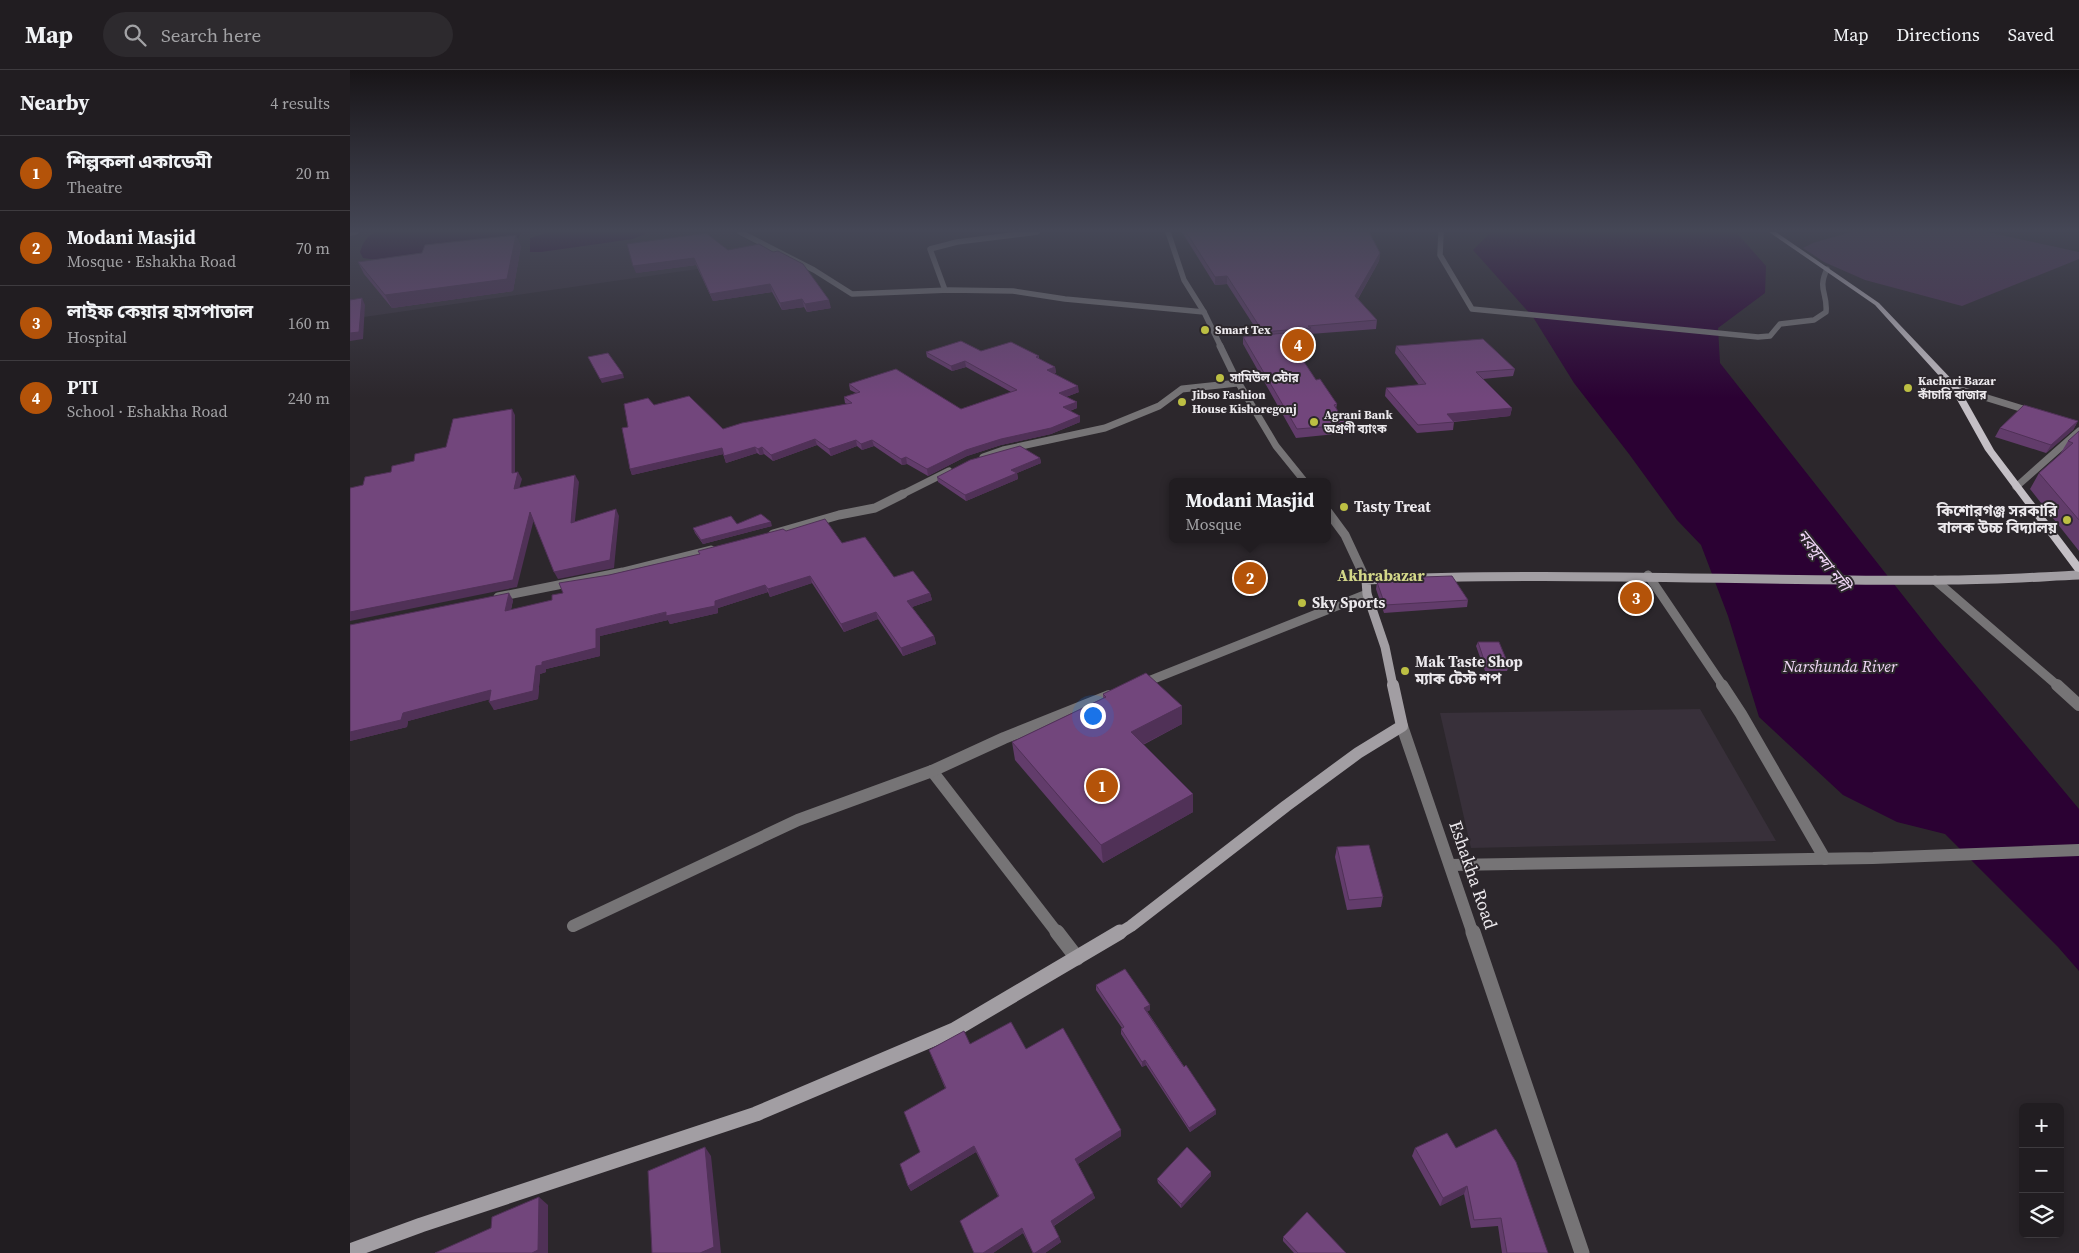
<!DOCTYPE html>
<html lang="en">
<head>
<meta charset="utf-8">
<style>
	:root { --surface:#211d21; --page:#2d2a2e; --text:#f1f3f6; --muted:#a2a2a5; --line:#3e3b3f; --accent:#b45309 }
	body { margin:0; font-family:"Source Serif 4","Noto Sans Bengali",serif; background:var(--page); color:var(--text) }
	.controls { position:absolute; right:15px; bottom:15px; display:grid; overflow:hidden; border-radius:8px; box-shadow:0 2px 12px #0003 }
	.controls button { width:45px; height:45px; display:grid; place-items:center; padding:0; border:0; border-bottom:1px solid var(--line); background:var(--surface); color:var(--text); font:25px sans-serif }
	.you { position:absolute; left:742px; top:645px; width:18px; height:18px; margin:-12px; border:4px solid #fff; border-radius:50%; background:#1a73e8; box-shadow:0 0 0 8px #1a73e833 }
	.badge { display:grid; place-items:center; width:32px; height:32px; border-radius:50%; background:var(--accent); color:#fff; font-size:16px; font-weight:700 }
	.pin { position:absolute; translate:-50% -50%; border:2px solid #fff; box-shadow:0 1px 5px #0006 }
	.popup { position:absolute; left:819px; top:408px; width:162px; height:65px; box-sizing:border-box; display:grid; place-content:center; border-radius:8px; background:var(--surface); filter:drop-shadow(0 1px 4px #0005); font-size:16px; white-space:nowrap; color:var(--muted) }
	.popup b { font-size:19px; color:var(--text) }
	.popup::after { content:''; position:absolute; left:50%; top:100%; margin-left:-10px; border:10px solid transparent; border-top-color:var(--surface) }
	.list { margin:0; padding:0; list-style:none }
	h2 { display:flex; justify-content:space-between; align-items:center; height:65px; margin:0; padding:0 20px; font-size:21px }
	h2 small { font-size:16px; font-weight:400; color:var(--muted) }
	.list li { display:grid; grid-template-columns:32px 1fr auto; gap:15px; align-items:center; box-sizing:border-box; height:75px; padding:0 20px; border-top:1px solid var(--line) }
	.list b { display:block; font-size:19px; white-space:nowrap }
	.list p { margin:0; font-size:16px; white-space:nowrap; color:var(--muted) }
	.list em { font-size:16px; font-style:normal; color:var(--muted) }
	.icon { flex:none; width:28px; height:28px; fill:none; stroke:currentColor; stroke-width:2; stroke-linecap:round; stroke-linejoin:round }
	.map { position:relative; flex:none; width:1729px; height:1183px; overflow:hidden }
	header { display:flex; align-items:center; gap:30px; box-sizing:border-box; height:70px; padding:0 25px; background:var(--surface); border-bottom:1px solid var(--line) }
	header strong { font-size:24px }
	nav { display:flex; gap:28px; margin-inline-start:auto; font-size:18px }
	.search { width:350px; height:45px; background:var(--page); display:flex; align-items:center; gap:12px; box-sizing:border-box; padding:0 18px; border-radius:28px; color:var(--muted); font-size:19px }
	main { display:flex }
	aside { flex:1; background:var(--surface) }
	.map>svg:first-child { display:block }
</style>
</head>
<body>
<header>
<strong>Map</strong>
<div class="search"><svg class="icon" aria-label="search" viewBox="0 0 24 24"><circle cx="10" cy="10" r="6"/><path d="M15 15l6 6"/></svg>Search here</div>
<nav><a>Map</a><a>Directions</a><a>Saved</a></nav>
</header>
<main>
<aside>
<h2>Nearby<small>4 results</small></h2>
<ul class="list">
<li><span class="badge">1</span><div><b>শিল্পকলা একাডেমী</b><p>Theatre</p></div><em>20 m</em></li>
<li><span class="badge">2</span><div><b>Modani Masjid</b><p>Mosque · Eshakha Road</p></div><em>70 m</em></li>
<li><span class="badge">3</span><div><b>লাইফ কেয়ার হাসপাতাল</b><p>Hospital</p></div><em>160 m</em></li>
<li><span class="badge">4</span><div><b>PTI</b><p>School · Eshakha Road</p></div><em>240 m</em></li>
</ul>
</aside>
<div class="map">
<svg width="1729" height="1183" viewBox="0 0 1729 1183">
	<rect width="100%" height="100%" fill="#2c272c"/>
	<g fill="#38303a">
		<path d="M18,162H381L431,187L0,249V164Z"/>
		<path d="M1350,639L1426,771L1121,778L1090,643Z"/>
	</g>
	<path fill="#4e3155" d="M1501,162H1637L1729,182V189L1612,236L1515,210L1474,192L1453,178L1463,173Z"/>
	<g fill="#2b0133">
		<path d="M28,162H170L171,163L167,170L27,190L13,188L10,182C13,173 17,164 28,162Z"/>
		<path d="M199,162H295V164L283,169L191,182H180V168Z"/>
		<path d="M1141,162H1386L1416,196L1415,223L1368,258L1370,293L1588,570L1729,739V901L1708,877L1595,764L1547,752L1493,725L1409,647L1378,546L1351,475L1327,450L1279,384L1224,313L1183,247L1123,180Z"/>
	</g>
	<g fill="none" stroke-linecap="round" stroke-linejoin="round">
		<g stroke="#767476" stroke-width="5.5">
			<path d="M1091,162L1090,185L1122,239L1408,267L1420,266L1430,254L1464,250L1476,242C1478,223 1467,220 1477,199"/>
			<path d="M0,163L6,162"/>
			<path d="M595,220L580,179L607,172L687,162"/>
		</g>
		<g stroke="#767476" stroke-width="7">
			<path d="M633,387L653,380L755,358L809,336L832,319L888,313"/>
			<path d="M1666,417L1729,361"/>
			<path d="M551,425L599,401"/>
		</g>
		<g stroke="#767476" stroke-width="9">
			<path d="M423,464L489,445L525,438L553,424"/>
			<path d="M1298,505L1373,616"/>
			<path d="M1585,510L1708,616"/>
			<path d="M148,527L273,502L361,480"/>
			<path d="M791,614L1017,524"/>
		</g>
		<g stroke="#767476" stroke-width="12">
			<path d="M1372,615L1391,644L1475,789"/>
			<path d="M1707,615L1729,635"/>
			<path d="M582,701L708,864"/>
			<path d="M1100,795L1523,788L1729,780"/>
			<path d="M223,856L448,750L582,701L654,668L759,626"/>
		</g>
		<path stroke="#767476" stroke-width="15" d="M707,862L727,888"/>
		<g stroke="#767476" stroke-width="5.5">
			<path d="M390,162L464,200L502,224L599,220L663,221L715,229L854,242"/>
			<path d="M818,162L834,210L854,242L871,277"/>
		</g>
		<g stroke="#767476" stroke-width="7">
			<path d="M870,276L885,307L926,376L955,412"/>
			<path d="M1605,318L1683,342"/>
		</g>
		<path stroke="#767476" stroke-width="9" d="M978,442L995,465L1016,510"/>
		<path stroke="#767476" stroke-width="12" d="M1052,656L1123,864"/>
		<path stroke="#767476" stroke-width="15" d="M1123,862L1232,1183"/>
		<path stroke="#a29ea3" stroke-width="9" d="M1043,616L1035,577L1017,524L1016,510C1211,501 1406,512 1601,510C1644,510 1686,507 1729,505"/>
		<path stroke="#a29ea3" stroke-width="12" d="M768,864L781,856L936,736L1008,683L1052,656L1043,615"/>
		<path stroke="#a29ea3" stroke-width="15" d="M0,1181L71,1155L406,1044L604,960L770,862"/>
		<path fill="#c4bfc5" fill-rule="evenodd" d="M1419,162H1426L1529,233L1608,316L1644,380L1729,492V502L1725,501L1635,380L1601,319L1525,235Z"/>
	</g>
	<g fill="#623c6b">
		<path d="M832,162H1019L1030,183L1029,191L1008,229L1027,250L1026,259L960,264V267L939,269L966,310L987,334L986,339L997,355L996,363L946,368L893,274V267L910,265L877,214L865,215Z"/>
		<path d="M171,176L163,221L42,238L14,204L8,192Z"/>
		<path d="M378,180L481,238L457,242L454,237L432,240L422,222L363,231L346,195L286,203Z"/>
		<path d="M1046,276L1165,299L1163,306L1133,309L1162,338L1160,346L1104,352L1103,360L1067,363L1035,326L1036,318L1069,315L1045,283Z"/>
		<path d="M631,281L689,286V289L705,297L706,303H704L729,322L716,327L727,332V338L720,341L730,346V352L701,364L651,375L617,386L578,406L557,394L552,395L524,376L512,380L507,376L481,386L467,375L423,391L414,384L410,385L407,383L376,393L373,384L282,405L280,399L278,357L304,335L373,359L497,334L495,333L494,327L506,323L500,320L499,314L611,339L661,322L616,297L602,301L577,287L576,282Z"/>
		<path d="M1728,351L1723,360L1696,383L1645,367L1650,358Z"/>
		<path d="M1729,361V481L1680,419L1689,403L1709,386L1718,371Z"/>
		<path d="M690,388L691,393L667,403L668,409L616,431L588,412L587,407Z"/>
		<path d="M422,456L353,474L345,463L343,458Z"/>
		<path d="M436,461L492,473L544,507L580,523L582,530L562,537L584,566L586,574L553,586L528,549L494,562L462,513L420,527L418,522L368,538V543L320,554L318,550L250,566V586L196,599V602L190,604L188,629L144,640L140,629L58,651L57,657L0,671V555L163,530L161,540L202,530L213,523L259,505L350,484Z"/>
		<path d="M1027,512L1118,530L1117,537L1034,543L1026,519Z"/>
		<path d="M1128,572L1159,596L1157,601H1135L1126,576Z"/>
		<path d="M753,624L832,654L793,675L843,742L753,793L665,690L662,672L753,628Z"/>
		<path d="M987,777L1033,827L1031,837L997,840L985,787Z"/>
		<path d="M746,915L800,940L797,941L866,1044L840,1062L796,995L792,997L771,964V959L772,958L746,920Z"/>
		<path d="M620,974L676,979L771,1060V1066L728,1094L745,1128L704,1156L711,1172L695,1183H683L673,1163L643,1183H624L648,1126L626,1082L561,1121L558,1116L570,1082L595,1018L579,980Z"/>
		<path d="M1065,1078H1106L1198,1183H1152L1148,1156L1121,1158L1114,1124L1090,1136L1062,1086Z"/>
		<path d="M861,1106L831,1138L808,1113L807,1109Z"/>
		<path d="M933,1167L996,1183H944L933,1171Z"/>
	</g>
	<g fill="#503157">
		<path d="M166,165L171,176L163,221L42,238L35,225Z"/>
		<path d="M1030,183L1029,191L1004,235L1005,226Z"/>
		<path d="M344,188L346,195L286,203L283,196Z"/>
		<path d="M877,206V214L865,215V207Z"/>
		<path d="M420,214L422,222L363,231L360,224Z"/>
		<path d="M12,228L15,235L13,269L0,271V263Z"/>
		<path d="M452,229L454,237L432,240L430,233Z"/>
		<path d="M479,230L481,238L457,242L455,234Z"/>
		<path d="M615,291L616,297L602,301L601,296Z"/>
		<path d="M705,297L706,303L698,305L697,300Z"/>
		<path d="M273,304L274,308L252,313L250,309Z"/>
		<path d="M728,316L729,322L710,329L709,323Z"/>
		<path d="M727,332V338L713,343V337Z"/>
		<path d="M1162,338L1160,346L1096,352L1097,344Z"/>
		<path d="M162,339L165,345V410L162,403Z"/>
		<path d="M730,346V352L701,364L651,375L617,386L578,406L577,399L616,380L651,369Z"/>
		<path d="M1728,351L1723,360L1696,383L1701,375Z"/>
		<path d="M465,369L467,375L423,391L421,385Z"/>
		<path d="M506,370L507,376L481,386L479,379Z"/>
		<path d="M522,370L524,376L512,380L511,374Z"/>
		<path d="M405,377L407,383L376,393L374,386Z"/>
		<path d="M412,377L414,384L410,385L408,379Z"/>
		<path d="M372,378L374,384L282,405L280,399Z"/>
		<path d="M556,387L557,394L552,395L551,389Z"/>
		<path d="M690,388L691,393L667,403L668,409L616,431L615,425L661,400Z"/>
		<path d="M168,402L172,409L167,426L164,419Z"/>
		<path d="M225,405L229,412L224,460L221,453Z"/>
		<path d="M266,439L269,446L264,498L208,509L204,502Z"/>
		<path d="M180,442L184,449L167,517L0,551V542Z"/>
		<path d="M421,452L422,456L353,474L351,470Z"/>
		<path d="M460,506L462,513L420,527L418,519Z"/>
		<path d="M415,515L418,522L368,538V543L320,554L318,550L250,566V586L196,599V602L190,604L188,629L144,640L139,632L192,592L246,559L365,531Z"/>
		<path d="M159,523L163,530L159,548L155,541Z"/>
		<path d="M580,523L582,530L559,538L557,531Z"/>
		<path d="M526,542L528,549L494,562L491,554Z"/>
		<path d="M584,566L586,574L553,586L551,578Z"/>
		<path d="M141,620L145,628L58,651L57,657L0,671V662L53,643Z"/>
		<path d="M832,636V654L782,680L781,662Z"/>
		<path d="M843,724V742L753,793L751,775Z"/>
		<path d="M800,935V940L795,943L794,938Z"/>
		<path d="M795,990L796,995L792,997V992Z"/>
		<path d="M866,1040V1044L840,1062L839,1058Z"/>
		<path d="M771,1060V1066L726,1095L725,1089Z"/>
		<path d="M624,1076L626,1082L561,1121L558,1116Z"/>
		<path d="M355,1077L361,1086L371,1183H350Z"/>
		<path d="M861,1102V1106L831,1138V1134Z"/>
		<path d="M1117,1116L1114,1124L1090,1136L1093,1128Z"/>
		<path d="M743,1123L745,1128L703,1156L701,1151Z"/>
		<path d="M189,1127L198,1135V1183H182Z"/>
		<path d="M672,1158L673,1163L643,1183H633Z"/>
		<path d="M709,1167L711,1172L695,1183H685Z"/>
	</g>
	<g fill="#72467c" stroke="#503157">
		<path d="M836,162H1019L1030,183L1005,226L1027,250L958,256L961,258L913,262L877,206L865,207Z"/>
		<path d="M356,163L378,180L409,174L423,182L428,181L453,194L479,230L455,234L452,229L430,233L420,214L360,224L344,188L283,196L277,174Z"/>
		<path d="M166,165L157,209L35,225L8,192L72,183L75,175Z"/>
		<path d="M12,228L9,262L0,263V230Z"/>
		<path d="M935,263L966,310L970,309L987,334L984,335L997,355L947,359L893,267Z"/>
		<path d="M1133,269L1165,299L1126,302L1162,338L1097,344L1104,352L1068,355L1036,318L1076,314L1046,276Z"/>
		<path d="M611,271L631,281L661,272L689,286L686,287L705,297L697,300L728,316L709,323L727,332L713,337L730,346L701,358L651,369L616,380L577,399L556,387L551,389L522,370L511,374L506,370L479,379L465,369L421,385L412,377L408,379L405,377L374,386L372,378L280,399L272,358L278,357L274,334L298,328L304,335L339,326L373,359L392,353L502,333L494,327L510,322L499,314L546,299L611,339L667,320L615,291L601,296L576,282Z"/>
		<path d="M258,283L273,304L250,309L238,287Z"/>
		<path d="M1674,335L1728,351L1701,375L1650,358Z"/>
		<path d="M162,339V403L168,402L164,419L225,405L221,453L266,439L260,490L204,502L180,442L163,510L0,542V418L13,415L15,407L41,402L42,396L64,391L65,384L96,377L103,349Z"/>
		<path d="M1729,361V450L1689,403L1723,373L1718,371Z"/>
		<path d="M670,376L690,388L661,400L667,403L615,425L587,407L620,390Z"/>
		<path d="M411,444L421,452L351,470L343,458L381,446L387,454Z"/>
		<path d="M475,449L492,473L515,467L544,507L563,501L580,523L557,531L584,566L551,578L526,542L491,554L460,506L418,519L415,515L365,531V536L316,546V542L246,559V578L192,592V595L186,596L183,621L139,632L141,620L53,643L51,650L0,662V555L159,523L155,541L202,530V525L213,523L209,513L259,505L350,484L348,481L433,459L436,461Z"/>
		<path d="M1102,506L1118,530L1035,535L1027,512L1072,507Z"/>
		<path d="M1128,572H1149L1159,596H1136Z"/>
		<path d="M796,603L832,636L781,662L843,724L751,775L662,672L756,627L753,624Z"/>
		<path d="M1019,775L1033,827L999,830L987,777Z"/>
		<path d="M775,899L800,935L794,938L834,997L836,995L866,1040L839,1058L795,990L792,992L771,959L774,957L746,915Z"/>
		<path d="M661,952L676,979L713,958L771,1060L725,1089L743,1123L701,1151L709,1167L685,1183H683L672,1158L633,1183H624L610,1151L649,1126L624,1076L558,1116L550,1094L570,1082L554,1042L596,1018L579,980L614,961L620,974Z"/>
		<path d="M1146,1059L1166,1092L1198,1183H1157L1151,1148L1124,1150L1117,1116L1093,1128L1065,1078L1097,1063L1106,1078Z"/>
		<path d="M355,1077L364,1177L350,1183H302L298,1101Z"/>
		<path d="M837,1077L861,1102L831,1134L807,1109Z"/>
		<path d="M189,1127L188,1180L182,1183H85L141,1158L142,1147Z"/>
		<path d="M957,1142L996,1183H948L933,1167Z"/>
	</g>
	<linearGradient id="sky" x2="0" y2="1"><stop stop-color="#181518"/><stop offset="0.49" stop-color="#454756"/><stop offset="1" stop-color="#454756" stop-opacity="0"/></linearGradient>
	<rect width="1729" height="328" fill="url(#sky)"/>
	<g fill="#bcbf43" stroke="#2c272c" stroke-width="2">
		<circle cx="855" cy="260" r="5"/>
		<circle cx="870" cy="308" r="5"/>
		<circle cx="1558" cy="318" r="5"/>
		<circle cx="832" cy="332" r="5"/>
		<circle cx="964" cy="352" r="5"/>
		<circle cx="994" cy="437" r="5"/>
		<circle cx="1717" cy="450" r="5"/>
		<circle cx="952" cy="533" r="5"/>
		<circle cx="1055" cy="601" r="5"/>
	</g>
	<g text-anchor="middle" stroke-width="4" stroke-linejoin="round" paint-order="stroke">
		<g font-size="12" font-weight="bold" fill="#ece9ed" stroke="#2c272c" text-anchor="start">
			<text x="865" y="264">Smart Tex</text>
			<text x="880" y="312">সামিউল স্টোর</text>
			<text x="1568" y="315">Kachari Bazar<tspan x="1568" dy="14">কাঁচারি বাজার</tspan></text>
			<text x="842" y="329">Jibso Fashion<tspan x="842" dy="14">House Kishoregonj</tspan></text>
			<text x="974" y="349">Agrani Bank<tspan x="974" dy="14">অগ্রণী ব্যাংক</tspan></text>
		</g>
		<g font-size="15" font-weight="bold" fill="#ece9ed" stroke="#2c272c" text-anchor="start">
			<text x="1004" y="442">Tasty Treat</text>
			<text x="1707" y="446" text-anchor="end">কিশোরগঞ্জ সরকারি<tspan x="1707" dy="17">বালক উচ্চ বিদ্যালয়</tspan></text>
			<text x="962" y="538">Sky Sports</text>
			<text x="1065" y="597">Mak Taste Shop<tspan x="1065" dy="17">ম্যাক টেস্ট শপ</tspan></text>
		</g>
		<g font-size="16" font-style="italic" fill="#f1d7f7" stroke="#2c272c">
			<text transform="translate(1474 490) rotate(51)" y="6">নরসুন্দা নদী</text>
			<text x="1490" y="602">Narshunda River</text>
		</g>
		<g font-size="16" font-weight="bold" fill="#d3d789" stroke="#2c272c">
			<text x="1031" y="511">Akhrabazar</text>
		</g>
		<g font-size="18" fill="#ece9ed" stroke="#2c272c">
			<text transform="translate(1123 805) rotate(71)" y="6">Eshakha Road</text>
		</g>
	</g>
</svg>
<div class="controls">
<button>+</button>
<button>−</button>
<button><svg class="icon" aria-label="layers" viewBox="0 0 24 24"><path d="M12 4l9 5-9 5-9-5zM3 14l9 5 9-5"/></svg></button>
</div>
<div class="you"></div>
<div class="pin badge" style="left:752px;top:716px">1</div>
<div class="pin badge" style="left:900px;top:508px">2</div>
<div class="popup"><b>Modani Masjid</b>Mosque</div>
<div class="pin badge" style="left:1286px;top:528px">3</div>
<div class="pin badge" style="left:948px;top:275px">4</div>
</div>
</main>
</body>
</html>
